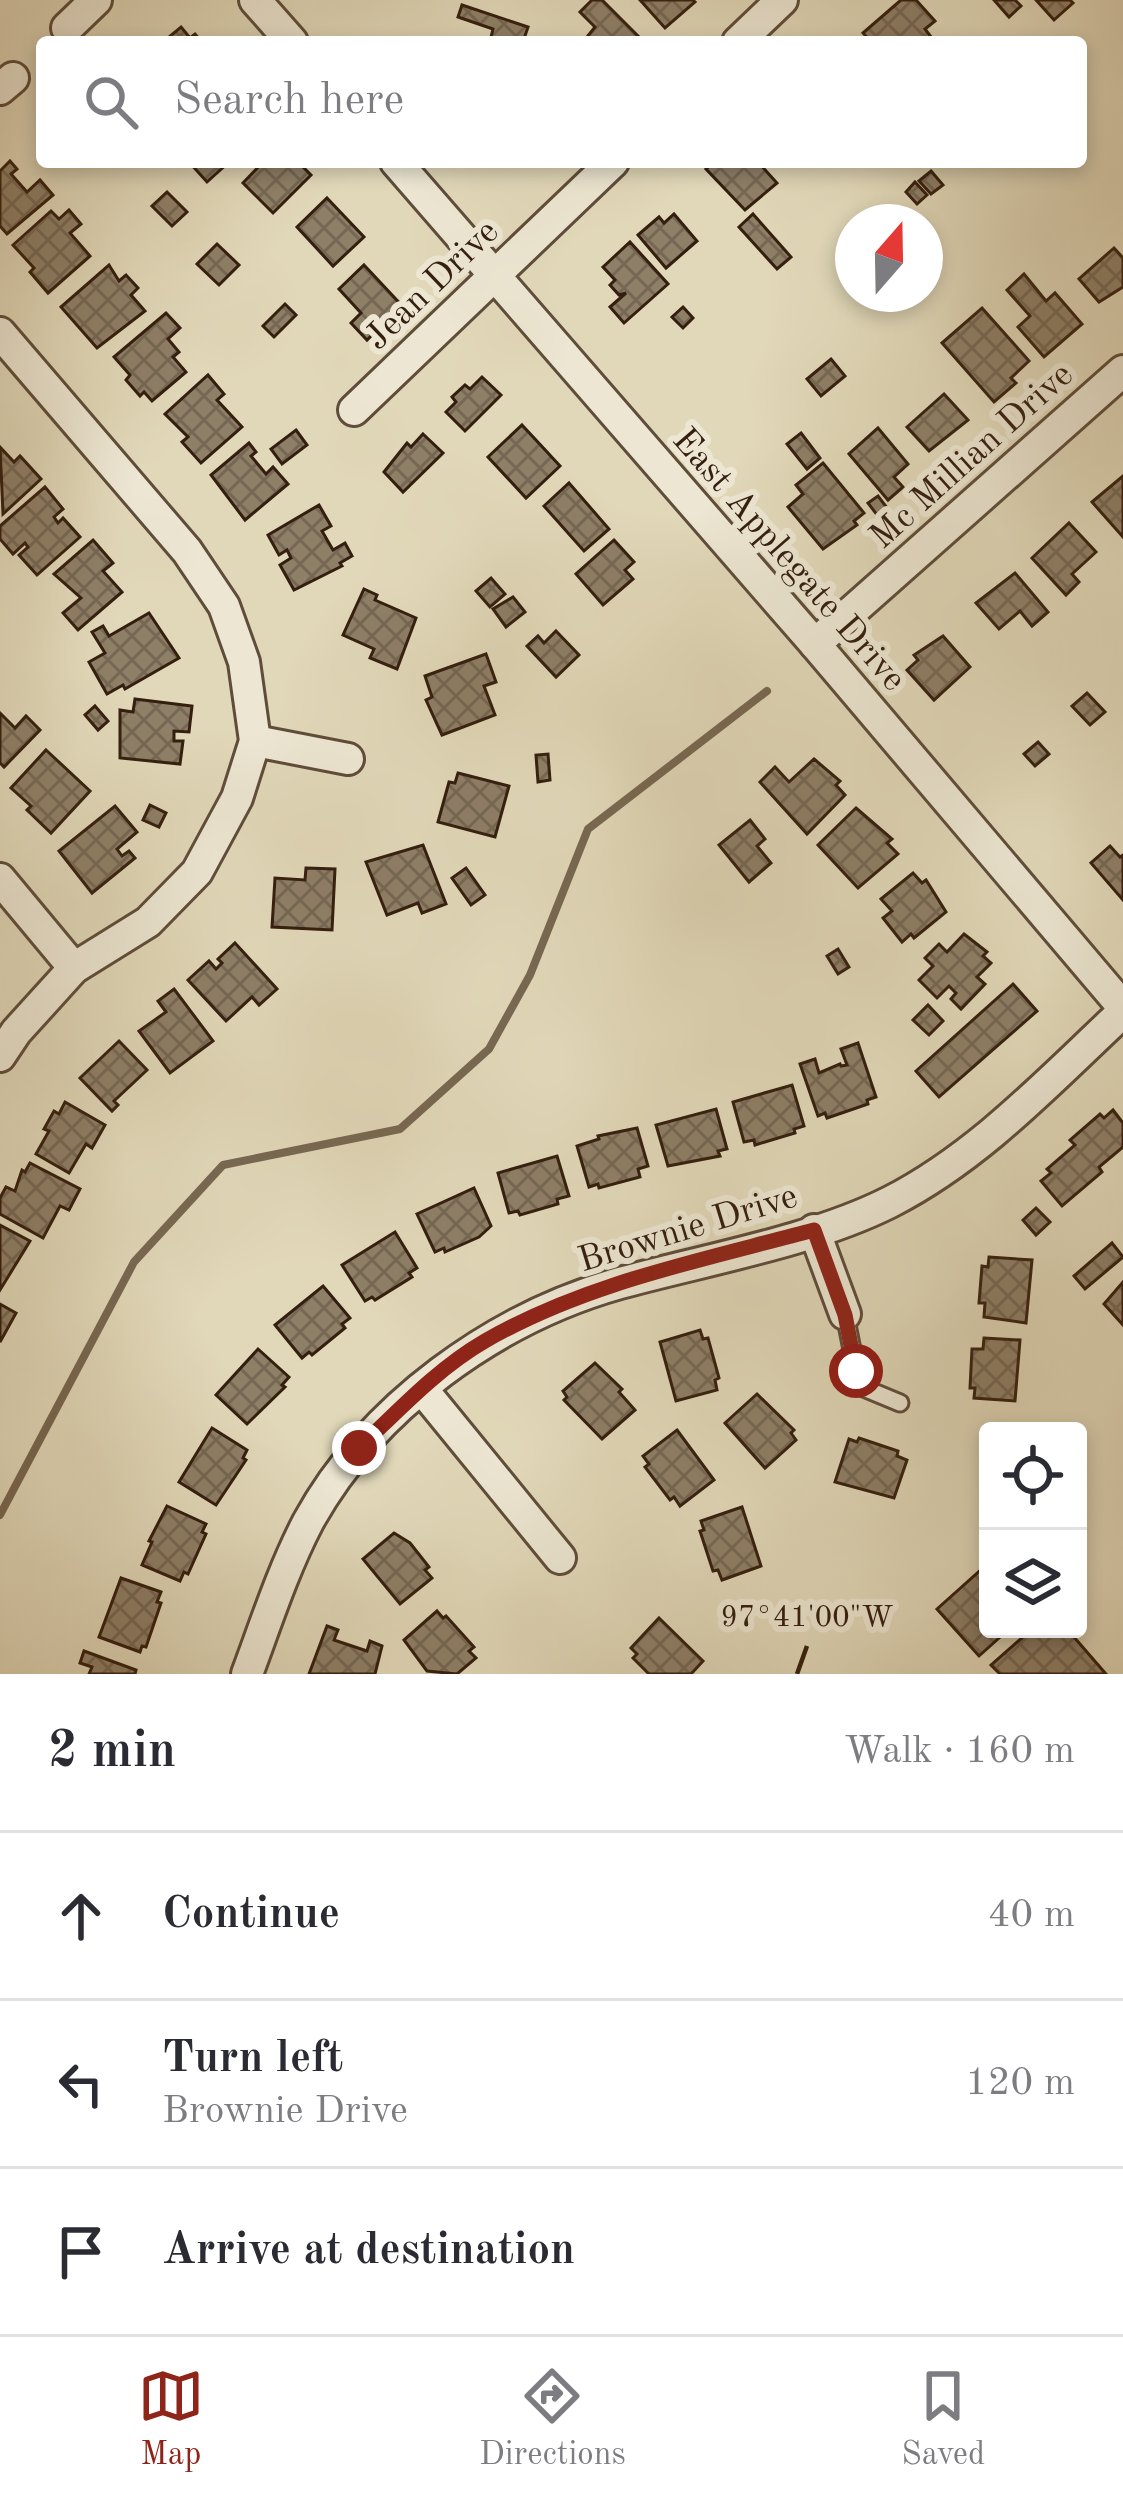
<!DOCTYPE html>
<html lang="en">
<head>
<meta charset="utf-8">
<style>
	:root { --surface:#fff; --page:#f2f2f3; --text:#2b2b33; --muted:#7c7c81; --line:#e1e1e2; --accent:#8f2418 }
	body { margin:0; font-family:"Old Standard TT",serif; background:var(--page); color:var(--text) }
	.controls { position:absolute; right:36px; bottom:36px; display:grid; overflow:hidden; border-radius:12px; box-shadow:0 6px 18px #0003 }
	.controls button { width:108px; height:108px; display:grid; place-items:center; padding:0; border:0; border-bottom:3px solid var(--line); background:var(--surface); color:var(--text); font:60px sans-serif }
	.compass { position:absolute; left:835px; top:204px; width:108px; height:108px; border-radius:50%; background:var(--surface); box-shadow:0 6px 18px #0003; rotate:20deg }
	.stop { position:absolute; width:36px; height:36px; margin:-27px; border:9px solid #8f2418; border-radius:50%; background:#fff }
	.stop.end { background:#8f2418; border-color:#fff; box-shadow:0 3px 12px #0008 }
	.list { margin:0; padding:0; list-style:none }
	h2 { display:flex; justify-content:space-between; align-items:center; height:156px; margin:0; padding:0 48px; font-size:51px }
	h2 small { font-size:39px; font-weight:400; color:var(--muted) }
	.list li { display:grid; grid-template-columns:78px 1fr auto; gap:36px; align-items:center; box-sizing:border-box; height:168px; padding:0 48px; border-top:3px solid var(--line) }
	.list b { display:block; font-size:45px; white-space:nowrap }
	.list p { margin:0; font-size:39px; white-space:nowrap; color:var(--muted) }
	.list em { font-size:39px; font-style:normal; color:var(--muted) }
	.icon { flex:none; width:66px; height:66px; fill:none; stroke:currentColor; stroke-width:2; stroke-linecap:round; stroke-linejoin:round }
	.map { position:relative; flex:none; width:1123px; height:1674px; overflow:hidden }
	.search { position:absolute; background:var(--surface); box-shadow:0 6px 18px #0003; left:36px; right:36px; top:36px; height:132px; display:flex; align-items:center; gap:30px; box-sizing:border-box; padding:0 42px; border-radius:12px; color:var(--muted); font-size:45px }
	.sheet { height:660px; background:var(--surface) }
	nav { display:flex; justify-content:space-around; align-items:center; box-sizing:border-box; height:168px; border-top:3px solid var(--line); background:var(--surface); font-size:33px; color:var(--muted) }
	nav a { display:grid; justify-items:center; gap:6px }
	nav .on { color:var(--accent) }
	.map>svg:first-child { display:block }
</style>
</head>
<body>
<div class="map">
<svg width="1123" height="1674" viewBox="0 0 1123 1674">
	<defs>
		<pattern id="building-cross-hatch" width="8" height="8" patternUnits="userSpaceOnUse" patternTransform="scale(3)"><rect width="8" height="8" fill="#8e7f67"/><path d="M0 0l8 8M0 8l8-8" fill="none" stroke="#756753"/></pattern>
	</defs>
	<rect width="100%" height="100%" fill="#e1d8b9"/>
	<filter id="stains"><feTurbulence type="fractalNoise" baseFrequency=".00167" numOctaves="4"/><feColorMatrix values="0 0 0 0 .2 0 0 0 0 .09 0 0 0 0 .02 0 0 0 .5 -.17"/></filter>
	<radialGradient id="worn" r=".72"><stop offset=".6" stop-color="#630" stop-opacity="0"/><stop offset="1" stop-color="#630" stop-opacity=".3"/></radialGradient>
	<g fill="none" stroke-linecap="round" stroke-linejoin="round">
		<path stroke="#786852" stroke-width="8" d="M0,1515L134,1262L223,1165L400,1129L489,1049L530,975L588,829L767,691"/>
	</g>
	<g fill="url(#building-cross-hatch)" stroke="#341e0f" stroke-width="3">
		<path d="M592,0H602L644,42H583L595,27L580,12Z"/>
		<path d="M640,0H693L695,2L665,28Z"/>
		<path d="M901,0H916L935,21L925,29L935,42H871L863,33Z"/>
		<path d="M994,0H1015L1021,6L1009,17Z"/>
		<path d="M1036,0H1070L1073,3L1054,20Z"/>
		<path d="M462,5L528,27L523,42L490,41L493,29L458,17Z"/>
		<path d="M181,27L190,38L195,34L202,42H163Z"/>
		<path d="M10,161L17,169L11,174L27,192L40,180L53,195L7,234L0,226V171Z"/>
		<path d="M189,162H229L207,182Z"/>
		<path d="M263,162H298L311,175L273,213L243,183Z"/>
		<path d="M714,162H758L777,183L745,210L706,169Z"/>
		<path d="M931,171L943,185L931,194L919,181Z"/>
		<path d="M915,182L927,195L917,204L906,192Z"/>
		<path d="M167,192L187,212L172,226L152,206Z"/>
		<path d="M327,198L364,237L333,266L297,227Z"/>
		<path d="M69,210L81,224L70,233L90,256L48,293L30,272L34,268L13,245L51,211L59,219Z"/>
		<path d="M674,214L697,241L666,268L638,235L659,217L664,223Z"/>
		<path d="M753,214L791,257L777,269L739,227Z"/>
		<path d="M630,242L668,284L624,323L610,307L626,293L619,295L610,285L615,280L603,267Z"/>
		<path d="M217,244L239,265L219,285L197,264Z"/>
		<path d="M1114,248L1123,258V287L1099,302L1079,279Z"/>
		<path d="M109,265L119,281L126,275L138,288L131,295L145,311L97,348L61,307Z"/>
		<path d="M364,265L407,311L383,334L378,329L367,340L351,323L361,313L339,289Z"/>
		<path d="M1024,274L1046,301L1055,293L1082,324L1044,357L1018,327L1030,316L1007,290Z"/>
		<path d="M285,304L296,315L274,337L263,326Z"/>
		<path d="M683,307L693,318L683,328L672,317Z"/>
		<path d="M982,308L1029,361L1011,378L1016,383L994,402L942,343Z"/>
		<path d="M166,313L180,328L168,339L179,352L173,357L186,372L152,401L144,392L140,396L126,380L130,375L114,357Z"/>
		<path d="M831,359L845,376L821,396L807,379Z"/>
		<path d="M208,375L224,394L217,400L242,427L201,463L182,442L188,437L165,414Z"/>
		<path d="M482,377L501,395L465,431L446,412L456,402L452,397L465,385L470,389Z"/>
		<path d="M944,394L968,420L929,451L907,427Z"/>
		<path d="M522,425L560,466L526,498L488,457Z"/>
		<path d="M878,428L908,464L894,477L903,487L888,500L849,454Z"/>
		<path d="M296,430L307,445L282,464L271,449Z"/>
		<path d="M801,433L820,458L807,469L787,444Z"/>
		<path d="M423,434L443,453L403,492L384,472L407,443L411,447Z"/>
		<path d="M249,443L256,452L251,456L266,474L273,467L288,484L245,520L211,475Z"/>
		<path d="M0,447L14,462L20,456L41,479L3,514Z"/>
		<path d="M823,463L864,513L854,521L857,525L823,549L788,507L803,494L796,485Z"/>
		<path d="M1123,476V537L1092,502Z"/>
		<path d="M569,483L609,529L584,551L544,506Z"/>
		<path d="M45,487L63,509L54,517L58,523L63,518L80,537L37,575L19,555L28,547L25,543L13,554L0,539V526Z"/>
		<path d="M878,496L894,517L884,524L868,503Z"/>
		<path d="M319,505L331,526L322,531L333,550L345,543L352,556L340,563L342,566L294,590L280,565L291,558L287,550L279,555L268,535Z"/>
		<path d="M1069,523L1096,552L1072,574L1079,582L1066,595L1032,558Z"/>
		<path d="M93,540L113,563L103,571L122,592L78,630L63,613L81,598L54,574Z"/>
		<path d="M614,540L634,562L625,570L633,579L603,605L576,574Z"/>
		<path d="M1015,573L1048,612L1032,626L1020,611L999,629L976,603Z"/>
		<path d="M491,578L505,594L490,607L476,591Z"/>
		<path d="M364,589L377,595L375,600L416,618L397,669L370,658L374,649L343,635Z"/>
		<path d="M513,597L525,612L506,627L493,609Z"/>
		<path d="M149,613L179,658L125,689L123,685L107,694L89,662L105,653L92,632L103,626L109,636Z"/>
		<path d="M556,631L579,655L556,677L527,646L538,636L544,643Z"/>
		<path d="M943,636L970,667L934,700L907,670L918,660L914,655Z"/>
		<path d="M486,654L496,682L484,686L495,715L442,735L426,700L432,697L425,676Z"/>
		<path d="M1087,693L1105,712L1090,725L1072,706Z"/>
		<path d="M135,699L192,706L189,732L174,731V741H183L180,764L120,758V710L133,712Z"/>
		<path d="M95,706L108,721L98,730L85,715Z"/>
		<path d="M0,713L15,728L26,716L40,730L4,767L0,763Z"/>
		<path d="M1038,742L1049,754L1035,766L1024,754Z"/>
		<path d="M46,750L90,791L51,833L27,810L31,806L11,788Z"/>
		<path d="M548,754L550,780L538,782L536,755Z"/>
		<path d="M814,759L840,781L836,785L845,795L807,834L760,782L775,767L789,782Z"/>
		<path d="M458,773L509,786L495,837L438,822L449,782L455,783Z"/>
		<path d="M150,805L166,813L159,827L143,820Z"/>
		<path d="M115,806L137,832L117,849L122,856L129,851L135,858L92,893L59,851Z"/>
		<path d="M856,808L892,839L887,843L898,854L858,888L818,845Z"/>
		<path d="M750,820L765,839L757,846L771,863L749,882L719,845Z"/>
		<path d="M423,845L446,904L422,913L418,903L387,915L366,862Z"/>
		<path d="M1110,846L1120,857L1123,855V900L1091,863Z"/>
		<path d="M306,868L335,869L332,930L272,927L275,878L305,880Z"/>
		<path d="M466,868L485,895L471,905L452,878Z"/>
		<path d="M913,873L922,883L926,880L946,912L914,938L911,934L902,942L883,918L892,911L881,899Z"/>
		<path d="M964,934L987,952L983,956L991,963L977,977L985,984L961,1009L951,999L956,993L949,986L937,998L919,980L933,966L925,958L939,944L947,952Z"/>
		<path d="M235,943L277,989L259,1005L252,997L226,1021L188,980L209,961L216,969L222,963L218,959Z"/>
		<path d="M838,949L849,967L838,974L827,956Z"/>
		<path d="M1013,984L1037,1011L939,1097L916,1071Z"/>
		<path d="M174,989L213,1041L170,1073L139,1031L166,1012L158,1001Z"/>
		<path d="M928,1005L943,1021L929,1035L913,1020Z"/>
		<path d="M119,1041L147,1070L114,1101L118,1105L112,1111L80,1078Z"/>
		<path d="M858,1043L876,1097L867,1100L868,1104L827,1118L825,1113L818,1116L800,1064L815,1059L819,1073L840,1064L841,1066L847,1065L841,1049Z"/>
		<path d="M792,1085L804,1126L794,1129L795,1133L755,1145L754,1140L744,1142L733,1102Z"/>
		<path d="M65,1102L105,1125L92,1148L86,1144L69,1173L36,1154L49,1131L44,1129L54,1111L59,1114Z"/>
		<path d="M716,1109L727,1149L718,1151L720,1156L668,1166L656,1125Z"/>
		<path d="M1113,1110L1123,1123V1147L1099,1167L1102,1172L1062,1206L1041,1181L1051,1173L1047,1169L1075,1145L1070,1140L1100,1114L1104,1118Z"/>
		<path d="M637,1128L648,1166L638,1169L640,1177L599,1188L598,1184L589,1187L577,1146L599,1139L598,1136Z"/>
		<path d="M557,1156L569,1196L557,1199L558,1204L520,1215L518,1211L509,1213L498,1173Z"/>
		<path d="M30,1163L80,1189L69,1210L60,1206L43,1238L0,1214V1198L6,1187L15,1191L22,1170L25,1172Z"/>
		<path d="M474,1188L491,1226L479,1237L445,1252L444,1248L435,1252L417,1214Z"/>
		<path d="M1036,1208L1050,1222L1036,1235L1023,1220Z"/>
		<path d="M0,1225L30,1241L0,1290Z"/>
		<path d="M395,1232L417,1268L409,1273L412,1277L375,1300L372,1297L365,1301L342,1265Z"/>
		<path d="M1112,1243L1123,1257L1085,1289L1074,1276Z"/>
		<path d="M989,1257L1032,1260L1026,1323L984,1317L985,1303H979L982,1266L988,1267Z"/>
		<path d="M1123,1282V1325L1104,1304Z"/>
		<path d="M323,1286L350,1318L342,1324L345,1328L312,1355L309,1352L302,1358L275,1325Z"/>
		<path d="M0,1304L16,1313L0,1342Z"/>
		<path d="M700,1330L703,1339L708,1338L719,1378L715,1380L717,1390L676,1401L660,1342Z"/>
		<path d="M984,1338L1020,1340L1015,1401L974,1398L975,1388H970L972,1349H983Z"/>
		<path d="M258,1349L289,1377L282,1385L285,1387L247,1424L216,1395Z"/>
		<path d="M595,1363L622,1389L619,1392L635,1410L602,1439L564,1400L567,1397L563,1391Z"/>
		<path d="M757,1394L794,1430L791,1433L796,1440L765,1468L725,1423Z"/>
		<path d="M212,1428L247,1450L243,1458L246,1460L216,1505L179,1482Z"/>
		<path d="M677,1430L714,1480L680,1506L674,1497L670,1500L645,1467L649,1464L643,1456Z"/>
		<path d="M859,1438L898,1451L897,1456L907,1460L894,1498L835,1482L849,1439L857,1442Z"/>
		<path d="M167,1506L206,1524L202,1532L206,1534L188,1574L184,1572L180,1581L142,1565L152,1542L149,1541Z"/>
		<path d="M742,1507L761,1566L722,1580L718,1570L713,1571L700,1531L704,1530L701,1521Z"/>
		<path d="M394,1533L410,1543L429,1567L425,1570L432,1578L400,1604L363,1559Z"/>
		<path d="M983,1568L988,1574V1629H1009L979,1656L937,1609Z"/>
		<path d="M121,1578L161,1592L157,1602L161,1603L146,1647L142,1646L140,1652L99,1637Z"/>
		<path d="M437,1611L443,1618L446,1616L474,1647L469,1651L476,1658L457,1674L427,1671L404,1640Z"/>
		<path d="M659,1618L703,1661L691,1674H649L633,1658L637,1654L631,1648Z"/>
		<path d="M327,1626L338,1630L334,1640L367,1651L370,1641L382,1646L375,1674H309Z"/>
		<path d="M1032,1629H1067L1106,1674H1000L991,1665Z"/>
		<path d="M84,1651L136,1670L135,1674H89L92,1667L80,1663Z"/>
	</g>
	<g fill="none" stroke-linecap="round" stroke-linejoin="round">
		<g stroke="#5f4c3a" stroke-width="21">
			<path id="lane" d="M845,1314L859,1386L900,1403"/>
		</g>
		<g stroke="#5f4c3a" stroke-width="36">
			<g id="street">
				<path d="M255,0L292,42"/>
				<path d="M67,28L96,0"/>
				<path d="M738,42L782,0"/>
				<path d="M0,89L13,78"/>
				<path d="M396,162L815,644L1123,1007"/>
				<path d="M0,333L187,551L224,606L244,662L255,741L237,798L197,872L148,922L74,968L16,1032L0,1056"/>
				<path d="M354,410L613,162"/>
				<path d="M815,644L1123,371"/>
				<path d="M255,741L348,759"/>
				<path d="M0,879L74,968"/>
				<path d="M814,1230L845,1314"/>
				<path d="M422,1389L560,1558"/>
				<path d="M247,1674C266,1623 283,1570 308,1522C371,1407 495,1318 620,1283C704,1260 813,1241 890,1202C980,1156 1050,1080 1123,1012"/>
			</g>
		</g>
		<use href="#lane" stroke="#ece6d2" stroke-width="15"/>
		<use href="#street" stroke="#ece6d2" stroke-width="30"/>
	</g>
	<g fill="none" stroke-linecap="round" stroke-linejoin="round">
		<path stroke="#8f2418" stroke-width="15" d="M359,1448C398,1411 438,1368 485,1341C585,1283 703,1260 814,1230L845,1315L856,1371"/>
	</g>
	<path fill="none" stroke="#341e0f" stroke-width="4.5" d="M797,1674L807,1646"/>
	<g text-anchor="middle" stroke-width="12" stroke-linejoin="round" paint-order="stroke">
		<g font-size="36" fill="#341e0f" stroke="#ece6d2">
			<text transform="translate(430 283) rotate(-44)" y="13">Jean Drive</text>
			<text transform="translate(970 454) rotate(-42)" y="13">Mc Millian Drive</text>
			<text transform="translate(791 558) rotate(49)" y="13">East Applegate Drive</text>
			<text transform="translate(687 1226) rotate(-17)" y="13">Brownie Drive</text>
		</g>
	</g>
	<g font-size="30" text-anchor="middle" fill="#341e0f" stroke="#ece6d2" stroke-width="12" stroke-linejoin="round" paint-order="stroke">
		<text x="807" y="1626">97°41'00"W</text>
	</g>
	<rect width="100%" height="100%" filter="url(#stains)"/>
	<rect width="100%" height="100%" fill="url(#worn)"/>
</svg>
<div class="controls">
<button><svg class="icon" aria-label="locate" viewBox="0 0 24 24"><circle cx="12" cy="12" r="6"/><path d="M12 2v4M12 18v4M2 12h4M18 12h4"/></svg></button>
<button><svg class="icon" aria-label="layers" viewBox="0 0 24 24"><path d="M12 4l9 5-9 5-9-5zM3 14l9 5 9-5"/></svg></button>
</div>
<svg class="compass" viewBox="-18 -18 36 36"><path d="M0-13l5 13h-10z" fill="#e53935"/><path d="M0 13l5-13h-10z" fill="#7c7c81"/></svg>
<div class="stop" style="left:856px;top:1371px"></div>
<div class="stop end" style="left:359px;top:1448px"></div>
<div class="search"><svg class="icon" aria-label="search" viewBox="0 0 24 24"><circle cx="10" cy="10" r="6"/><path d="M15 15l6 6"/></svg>Search here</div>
</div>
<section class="sheet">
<h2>2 min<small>Walk · 160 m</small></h2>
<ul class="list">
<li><svg class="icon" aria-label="ahead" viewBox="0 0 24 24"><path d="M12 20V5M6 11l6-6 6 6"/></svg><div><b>Continue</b></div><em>40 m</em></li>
<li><svg class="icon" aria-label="left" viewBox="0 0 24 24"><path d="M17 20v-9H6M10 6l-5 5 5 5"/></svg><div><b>Turn left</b><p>Brownie Drive</p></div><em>120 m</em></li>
<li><svg class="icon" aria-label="arrive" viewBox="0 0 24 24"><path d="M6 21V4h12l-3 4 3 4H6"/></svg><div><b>Arrive at destination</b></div></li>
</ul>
</section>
<nav>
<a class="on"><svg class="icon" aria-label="map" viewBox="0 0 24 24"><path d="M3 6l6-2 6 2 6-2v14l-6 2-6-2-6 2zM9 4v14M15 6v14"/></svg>Map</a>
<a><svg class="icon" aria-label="directions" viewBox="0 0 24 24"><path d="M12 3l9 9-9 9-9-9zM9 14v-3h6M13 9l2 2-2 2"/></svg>Directions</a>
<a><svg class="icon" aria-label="saved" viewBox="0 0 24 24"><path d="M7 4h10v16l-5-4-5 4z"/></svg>Saved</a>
</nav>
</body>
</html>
